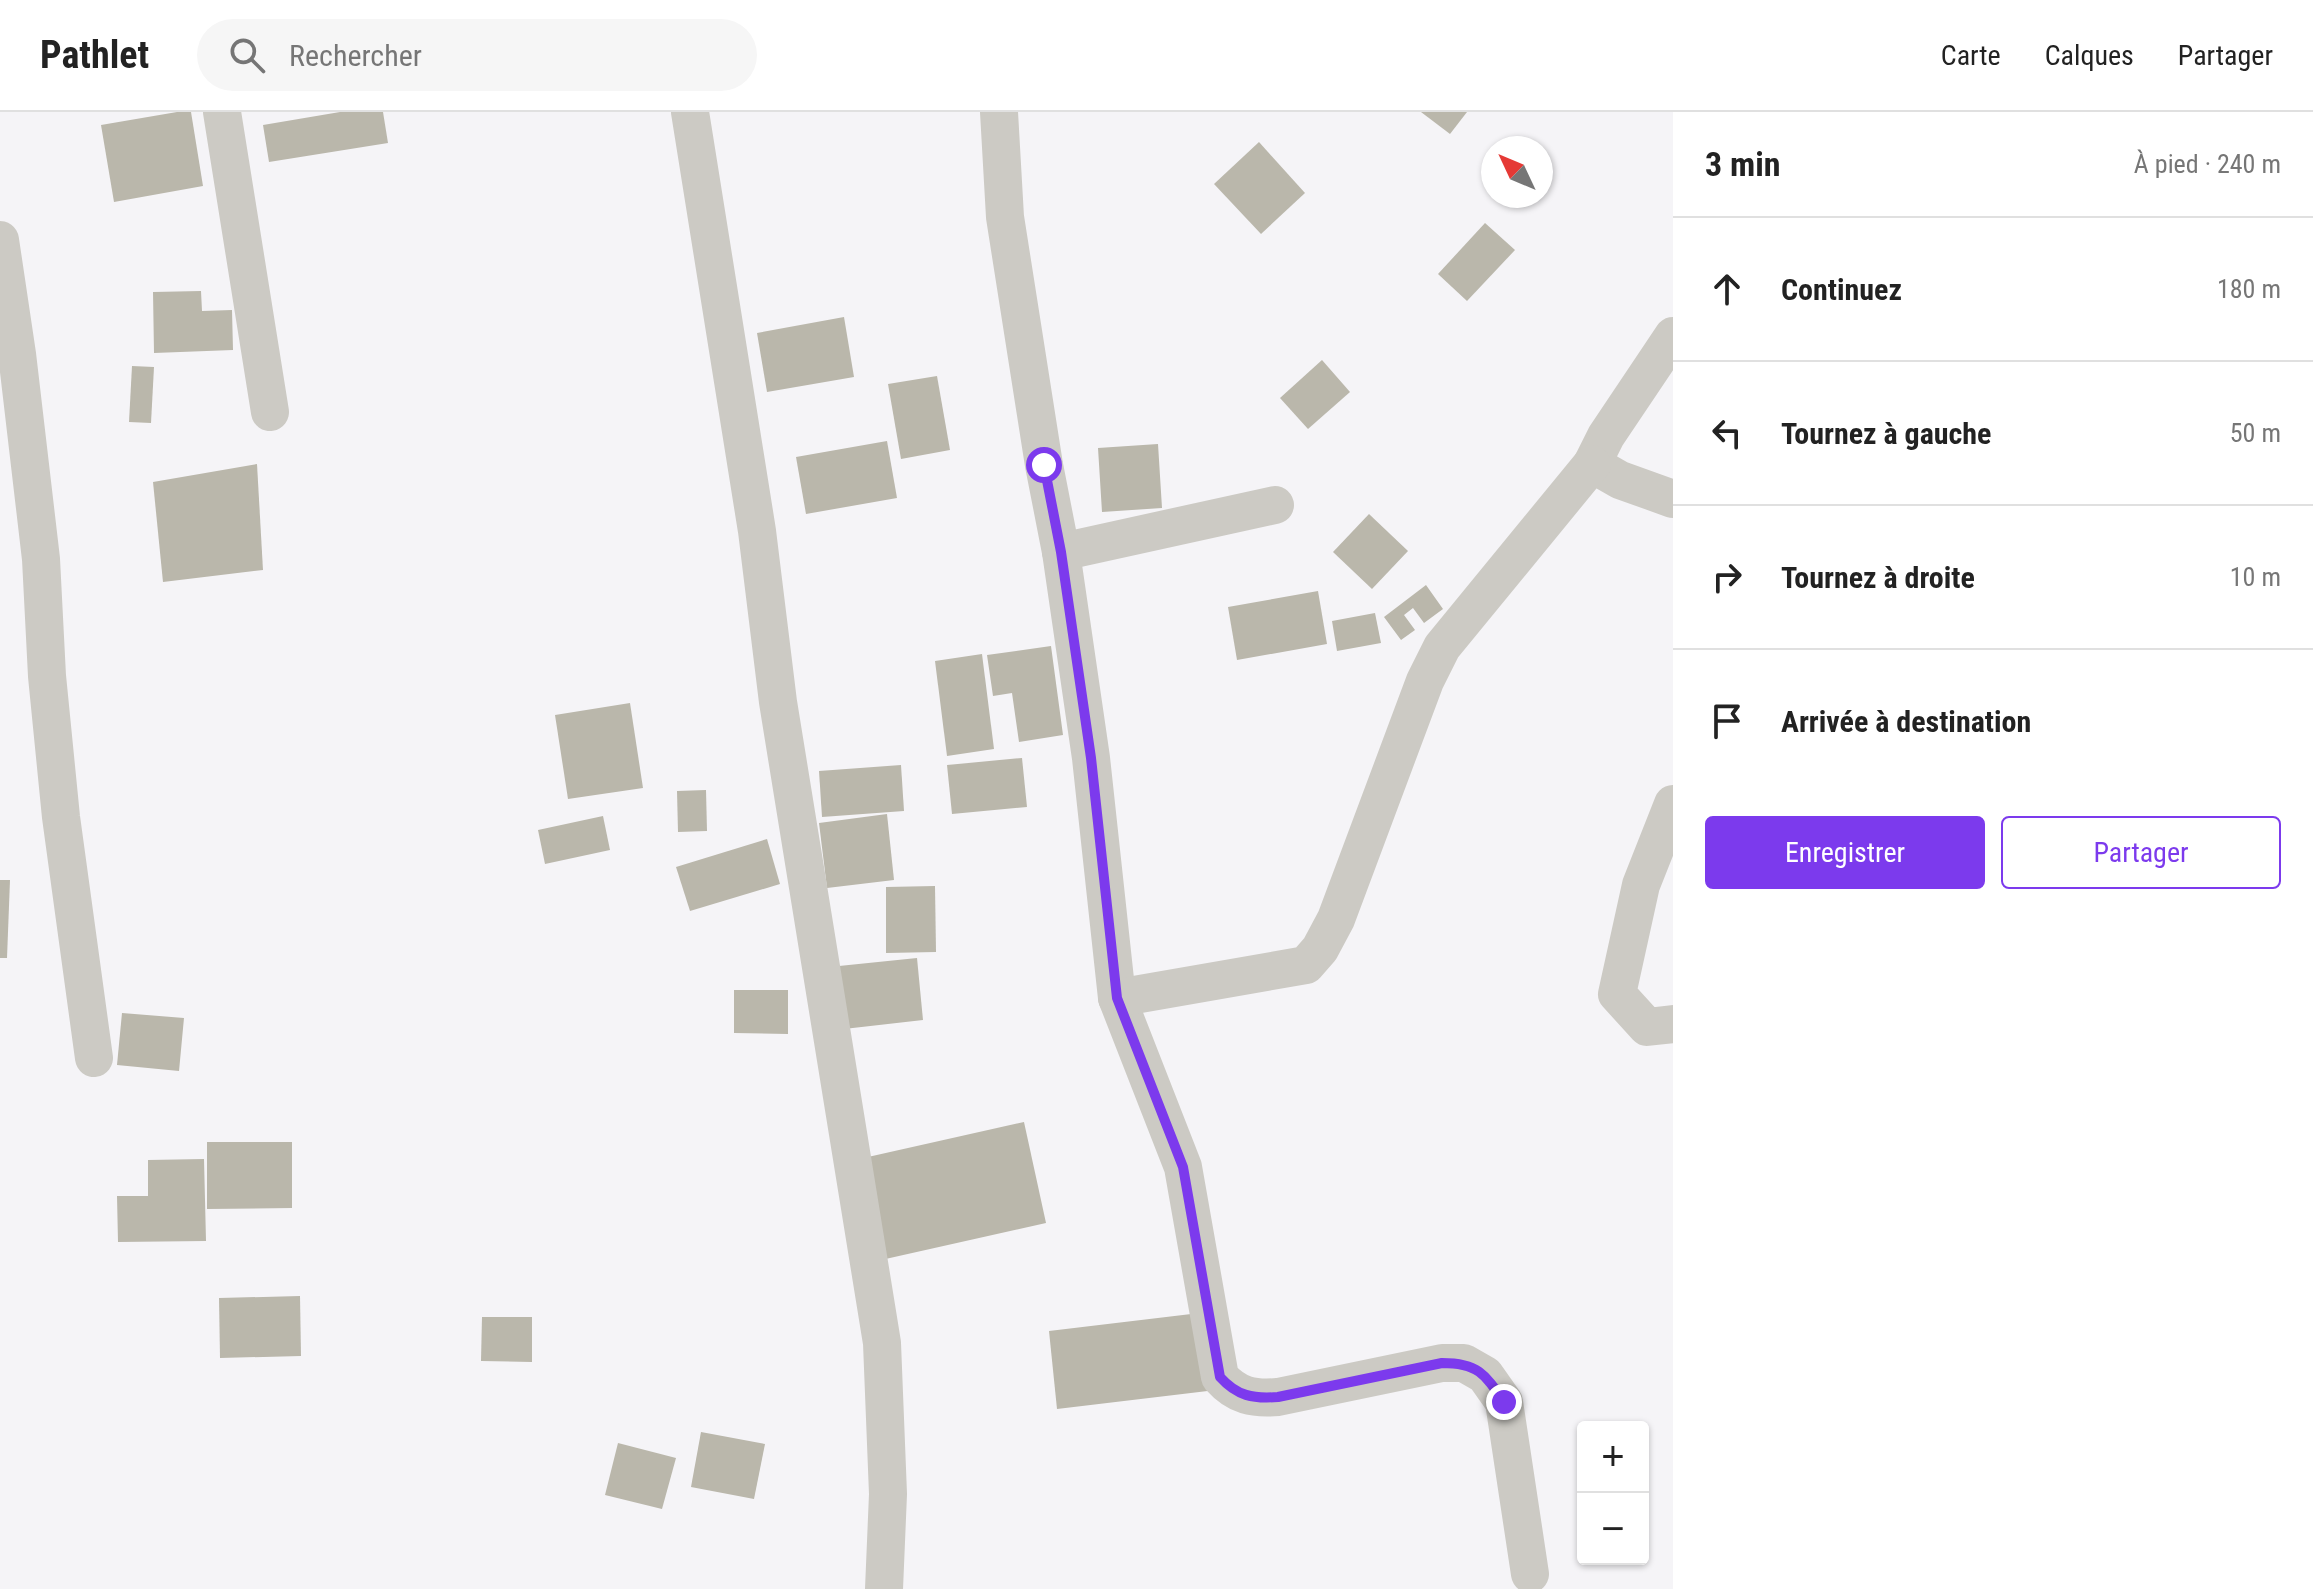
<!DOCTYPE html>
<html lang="fr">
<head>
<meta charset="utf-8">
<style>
	:root { --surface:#fff; --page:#f6f6f6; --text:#222; --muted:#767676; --line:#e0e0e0; --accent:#7c3aed }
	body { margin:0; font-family:"Roboto Condensed",sans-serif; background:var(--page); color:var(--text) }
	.controls { position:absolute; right:24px; bottom:24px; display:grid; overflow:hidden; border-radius:8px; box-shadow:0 2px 6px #0004 }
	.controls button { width:72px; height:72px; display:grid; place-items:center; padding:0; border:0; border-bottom:2px solid var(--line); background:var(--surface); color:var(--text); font:40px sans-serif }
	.compass { position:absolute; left:1481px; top:24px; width:72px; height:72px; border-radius:50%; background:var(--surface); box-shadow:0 2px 6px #0004; rotate:314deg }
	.stop { position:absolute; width:24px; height:24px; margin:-18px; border:6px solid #7c3aed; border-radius:50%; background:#fff }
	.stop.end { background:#7c3aed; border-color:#fff; box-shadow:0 2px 8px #0008 }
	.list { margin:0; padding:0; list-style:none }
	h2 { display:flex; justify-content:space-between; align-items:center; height:104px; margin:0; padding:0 32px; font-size:34px }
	h2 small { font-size:26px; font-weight:400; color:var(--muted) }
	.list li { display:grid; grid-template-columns:52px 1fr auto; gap:24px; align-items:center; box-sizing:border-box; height:144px; padding:0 32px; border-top:2px solid var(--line) }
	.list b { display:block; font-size:30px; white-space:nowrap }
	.list em { font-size:26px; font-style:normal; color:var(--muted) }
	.actions { display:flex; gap:16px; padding:24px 32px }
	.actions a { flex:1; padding:18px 0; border:2px solid var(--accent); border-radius:8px; text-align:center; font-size:28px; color:var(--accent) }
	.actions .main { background:var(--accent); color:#fff }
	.icon { flex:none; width:44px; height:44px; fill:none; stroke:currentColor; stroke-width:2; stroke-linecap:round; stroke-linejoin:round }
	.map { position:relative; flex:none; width:1673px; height:1477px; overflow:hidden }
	header { display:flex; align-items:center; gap:48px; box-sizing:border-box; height:112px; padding:0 40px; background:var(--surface); border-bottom:2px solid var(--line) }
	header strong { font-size:38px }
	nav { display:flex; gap:44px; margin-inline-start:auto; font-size:28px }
	.search { width:560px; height:72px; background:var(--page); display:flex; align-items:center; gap:20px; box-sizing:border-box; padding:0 28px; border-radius:44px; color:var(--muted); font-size:30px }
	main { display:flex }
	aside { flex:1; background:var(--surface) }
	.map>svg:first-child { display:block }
</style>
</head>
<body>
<header>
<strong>Pathlet</strong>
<div class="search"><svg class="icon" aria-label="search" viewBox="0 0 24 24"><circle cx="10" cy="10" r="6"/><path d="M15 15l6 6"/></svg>Rechercher</div>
<nav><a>Carte</a><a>Calques</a><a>Partager</a></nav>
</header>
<main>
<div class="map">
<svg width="1673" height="1477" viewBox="0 0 1673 1477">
	<rect width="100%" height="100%" fill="#f5f4f7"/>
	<g fill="#bab7ab">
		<path d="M177,0H191L203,74L114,90L101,13Z"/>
		<path d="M340,0H383L388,31L269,50L263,13Z"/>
		<path d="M1421,0H1467L1450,22Z"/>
		<path d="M1259,30L1305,81L1261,122L1214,72Z"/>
		<path d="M1485,111L1515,138L1467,189L1438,162Z"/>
		<path d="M201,179L202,199L232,198L233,238L154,241L153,180Z"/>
		<path d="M844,205L854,265L767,280L757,221Z"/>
		<path d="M1322,248L1350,280L1308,317L1280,286Z"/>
		<path d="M132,254L154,255L151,311L129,310Z"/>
		<path d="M937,264L950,338L901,347L888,272Z"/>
		<path d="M887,329L897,386L806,402L796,345Z"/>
		<path d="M1158,332L1162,396L1102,400L1098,336Z"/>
		<path d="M257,352L263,458L163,470L153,370Z"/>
		<path d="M1369,402L1408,439L1372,477L1333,440Z"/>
		<path d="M1426,473L1443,497L1424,511L1413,496L1404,503L1415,518L1401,528L1384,505Z"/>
		<path d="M1318,479L1327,532L1237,548L1228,495Z"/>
		<path d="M1375,501L1381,531L1337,539L1332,509Z"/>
		<path d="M1051,534L1063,623L1019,630L1012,581L993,584L987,543Z"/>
		<path d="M982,542L994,637L947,644L935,549Z"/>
		<path d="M630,591L643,676L568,687L555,603Z"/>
		<path d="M1022,646L1027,695L952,702L947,653Z"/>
		<path d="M901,653L904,699L822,705L819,659Z"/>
		<path d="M706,678L707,719L678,720L677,679Z"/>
		<path d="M887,702L894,768L827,776L819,711Z"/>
		<path d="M603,704L610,738L545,752L538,718Z"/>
		<path d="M767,727L780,772L690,799L676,755Z"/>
		<path d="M0,768H10L7,846H0Z"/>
		<path d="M935,774L936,840L886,841V775Z"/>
		<path d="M917,846L923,908L844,917L839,854Z"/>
		<path d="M734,878H788V922L734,921Z"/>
		<path d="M122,901L184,906L179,959L117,953Z"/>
		<path d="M1024,1010L1046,1111L881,1148L859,1047Z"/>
		<path d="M207,1030H292V1096L207,1097Z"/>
		<path d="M204,1047L206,1129L118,1130L117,1084H148V1048Z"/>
		<path d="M300,1184L301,1244L220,1246L219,1186Z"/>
		<path d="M1208,1200L1216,1278L1057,1297L1049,1219Z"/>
		<path d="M482,1205H532V1250L481,1249Z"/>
		<path d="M701,1320L765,1332L754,1387L691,1375Z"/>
		<path d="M618,1331L676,1346L662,1397L605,1383Z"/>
	</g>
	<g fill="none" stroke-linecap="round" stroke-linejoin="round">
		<g stroke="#cccac4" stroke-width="38">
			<path d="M222,0L270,300"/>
			<path d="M690,0L757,419L778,590L882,1231L888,1382L884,1477"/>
			<path d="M999,0L1005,105L1044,353L1061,440"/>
			<path d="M0,128L17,242L41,447L47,564L61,705L94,946"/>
			<path d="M1673,224L1606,324L1592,352L1620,368L1673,387"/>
			<path d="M1275,393L1061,440L1091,646L1117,886L1183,1055L1220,1265C1237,1284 1253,1287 1278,1285L1442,1251H1464L1485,1263L1504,1290L1530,1462"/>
			<path d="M1673,692L1641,773L1617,882L1647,915L1673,912"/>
			<path d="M1117,886L1306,853L1320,837L1336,807L1425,569L1442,535L1592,352"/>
		</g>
	</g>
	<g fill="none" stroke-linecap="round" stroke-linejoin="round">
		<path stroke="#7c3aed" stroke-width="10" d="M1044,353L1061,440L1091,646L1117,886L1183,1055L1220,1265C1237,1284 1253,1287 1278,1285L1442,1251C1478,1251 1485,1262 1504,1290"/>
	</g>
</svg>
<div class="controls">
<button>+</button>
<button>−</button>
</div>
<svg class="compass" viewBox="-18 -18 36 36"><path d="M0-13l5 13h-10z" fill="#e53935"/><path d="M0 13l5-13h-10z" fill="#767676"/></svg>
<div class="stop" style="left:1044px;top:353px"></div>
<div class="stop end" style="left:1504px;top:1290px"></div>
</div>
<aside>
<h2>3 min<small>À pied · 240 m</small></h2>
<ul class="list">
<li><svg class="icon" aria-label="ahead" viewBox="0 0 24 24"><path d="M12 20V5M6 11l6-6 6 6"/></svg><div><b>Continuez</b></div><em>180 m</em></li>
<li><svg class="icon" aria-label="left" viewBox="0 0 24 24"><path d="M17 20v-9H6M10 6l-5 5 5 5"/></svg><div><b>Tournez à gauche</b></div><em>50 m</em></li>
<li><svg class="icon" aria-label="right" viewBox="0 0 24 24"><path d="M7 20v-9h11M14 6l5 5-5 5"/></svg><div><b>Tournez à droite</b></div><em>10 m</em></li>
<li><svg class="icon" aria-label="arrive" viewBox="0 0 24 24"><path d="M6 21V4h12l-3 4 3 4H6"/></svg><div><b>Arrivée à destination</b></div></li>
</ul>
<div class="actions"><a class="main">Enregistrer</a><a>Partager</a></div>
</aside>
</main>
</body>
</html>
